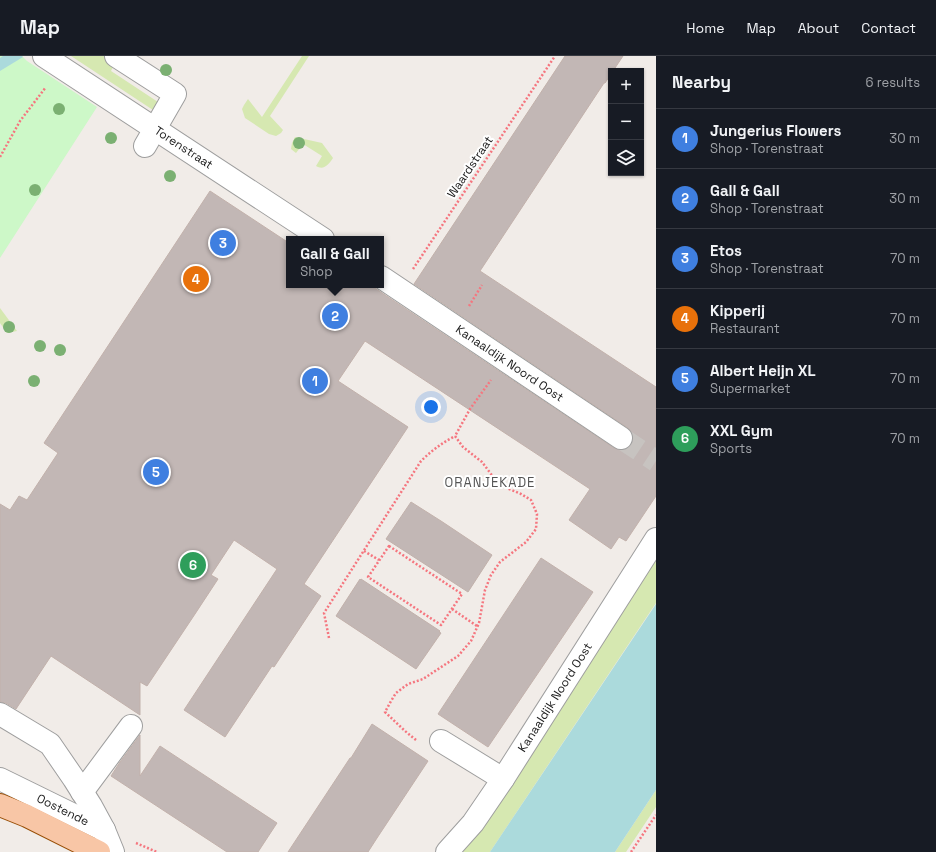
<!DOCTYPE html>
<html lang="en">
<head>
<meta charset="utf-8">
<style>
	:root { --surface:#171b24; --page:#20242c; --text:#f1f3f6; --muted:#9ea1a6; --line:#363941; --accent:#df899b }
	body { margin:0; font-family:"Space Grotesk",sans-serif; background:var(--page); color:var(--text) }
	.controls { position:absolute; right:12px; top:12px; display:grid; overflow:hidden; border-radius:0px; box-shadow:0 1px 3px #0004 }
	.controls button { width:36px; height:36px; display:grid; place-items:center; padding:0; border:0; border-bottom:1px solid var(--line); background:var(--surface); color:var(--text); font:20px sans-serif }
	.you { position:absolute; left:431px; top:351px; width:14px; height:14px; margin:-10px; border:3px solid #fff; border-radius:50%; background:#1a73e8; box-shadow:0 0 0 6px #1a73e833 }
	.badge { display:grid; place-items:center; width:26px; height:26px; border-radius:50%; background:var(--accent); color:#fff; font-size:13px; font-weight:700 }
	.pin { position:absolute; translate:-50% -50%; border:2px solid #fff; box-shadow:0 1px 4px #0006 }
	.popup { position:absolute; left:286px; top:180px; width:98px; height:52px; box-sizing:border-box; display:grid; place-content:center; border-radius:0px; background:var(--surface); filter:drop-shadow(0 1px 3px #0005); font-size:13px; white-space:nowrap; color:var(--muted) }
	.popup b { font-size:15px; color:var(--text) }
	.popup::after { content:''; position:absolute; left:50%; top:100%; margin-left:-8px; border:8px solid transparent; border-top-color:var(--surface) }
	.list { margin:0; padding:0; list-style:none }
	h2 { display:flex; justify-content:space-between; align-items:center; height:52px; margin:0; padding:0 16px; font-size:17px }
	h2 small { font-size:13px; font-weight:400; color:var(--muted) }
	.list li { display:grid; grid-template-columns:26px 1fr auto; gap:12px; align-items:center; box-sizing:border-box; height:60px; padding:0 16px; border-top:1px solid var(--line) }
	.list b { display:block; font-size:15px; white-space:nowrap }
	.list p { margin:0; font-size:13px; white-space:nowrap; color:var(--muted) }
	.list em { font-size:13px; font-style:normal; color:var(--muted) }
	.icon { flex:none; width:22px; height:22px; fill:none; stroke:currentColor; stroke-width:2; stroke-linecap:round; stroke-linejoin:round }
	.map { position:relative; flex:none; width:656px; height:796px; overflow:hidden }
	header { display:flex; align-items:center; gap:24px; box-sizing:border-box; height:56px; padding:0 20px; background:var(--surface); border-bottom:1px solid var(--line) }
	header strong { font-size:19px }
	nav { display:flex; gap:22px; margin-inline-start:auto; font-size:14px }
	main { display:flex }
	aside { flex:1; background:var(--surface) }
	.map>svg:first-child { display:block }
</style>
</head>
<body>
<header>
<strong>Map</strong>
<nav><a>Home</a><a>Map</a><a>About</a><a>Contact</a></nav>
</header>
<main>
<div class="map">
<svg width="656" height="796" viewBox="0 0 656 796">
	<rect width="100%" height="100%" fill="#f1ece8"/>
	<g fill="#d6e8b1">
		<path d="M71,0H105L115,7L111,15L158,46L153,54Z"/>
		<path d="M302,0H309L270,60L283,74L281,77L276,80L269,78L245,62L242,53L244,49L248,43L262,61Z"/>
		<path d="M295,81L322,87L333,102C329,108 324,115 316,110L322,100L303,88L296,97L291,93L292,87Z"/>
		<path d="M0,252L17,275L7,277L0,267Z"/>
		<path d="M656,503V547L490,796H463Z"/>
		<path d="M656,734V751L626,796H615Z"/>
	</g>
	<path fill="#cdf8c8" d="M0,0H22L27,5L97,51L0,202Z"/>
	<g fill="#abdadc">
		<path d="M3,0H22L23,1L0,15V2Z"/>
		<path d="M656,548V734L615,796H490Z"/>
	</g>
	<g fill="#c2b7b5" stroke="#c2b1ab">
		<path d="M565,0H623L613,15H611V18L605,27H604L480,215L656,331V440L626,485L619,481L611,493L569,464L590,433L365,285L338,325L408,371L304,528L321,540L274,611L272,610L225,681L184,654L277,513L234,484L211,519L218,523L195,558L147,630L140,626V659L51,600L16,653L6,647L0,646V448L10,454L19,440L27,444L58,397L44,387L210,135L289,187V229H370L614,392L621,394L626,393L631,389L633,382L632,377L628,372L414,228Z"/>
		<path d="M411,446L441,465L492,499L468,536L386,483Z"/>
		<path d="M541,502L593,536L488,691L438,658Z"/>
		<path d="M360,523L361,524V523L440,575L439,576L441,577L416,613L336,560Z"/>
		<path d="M372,668L428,705L377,782L368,796H288L350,702H351Z"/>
		<path d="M140,679V720L160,690L277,767L258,796H227L111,720L120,706Z"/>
	</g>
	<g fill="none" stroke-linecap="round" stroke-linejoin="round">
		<path stroke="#c7c3c0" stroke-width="22" stroke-dasharray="22 11" stroke-linecap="butt" d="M621,382L656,405"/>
		<g stroke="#9e9e9e" stroke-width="24">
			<g id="minor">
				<path id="s1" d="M44,0L323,183"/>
				<path d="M116,0L175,38L145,90"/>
				<path id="s2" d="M381,221L621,382"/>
				<path d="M0,658L50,688L74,723L91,750L104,774L113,796"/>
				<path d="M441,685L503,723"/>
				<path id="s3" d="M0,723L104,774"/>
				<path d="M82,736L131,670"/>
				<path id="s4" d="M447,796L473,767L503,723L656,483"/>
			</g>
		</g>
		<g stroke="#984e06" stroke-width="24">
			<path id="major" d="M0,749L27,760L99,796"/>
		</g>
		<g stroke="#f5767f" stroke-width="2.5" stroke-dasharray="2 2" stroke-linecap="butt">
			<path d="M0,101L20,65L46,31"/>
			<path d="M413,213L555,0"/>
			<path d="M469,250L482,229"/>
			<path d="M389,490L462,538L441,569L368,521Z"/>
			<path d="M364,495L379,504"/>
			<path d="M452,553L477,570"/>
			<path d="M329,582L324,557L421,405C431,395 442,387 455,380"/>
			<path d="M416,684L405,675L385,656L391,645L396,637L408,628L423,623L458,600L471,585L479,567L485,534L491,519L500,506L526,486L536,473L537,458L531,444L521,438L507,432L494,422L482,406L463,391L455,380L470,353L491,324"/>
			<path d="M136,787L157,796"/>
			<path d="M631,796L656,759"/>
		</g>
		<use href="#minor" stroke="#fff" stroke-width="22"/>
		<use href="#major" stroke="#f8c6a6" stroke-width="22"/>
	</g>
	<g fill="#7bb072">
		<circle cx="166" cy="14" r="6"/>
		<circle cx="59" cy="53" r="6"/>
		<circle cx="111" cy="82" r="6"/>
		<circle cx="299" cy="87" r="6"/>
		<circle cx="170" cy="120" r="6"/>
		<circle cx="35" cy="134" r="6"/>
		<circle cx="9" cy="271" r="6"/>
		<circle cx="40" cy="290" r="6"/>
		<circle cx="60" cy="294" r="6"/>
		<circle cx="34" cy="325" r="6"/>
	</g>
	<g text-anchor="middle" stroke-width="4" stroke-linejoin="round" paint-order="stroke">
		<g font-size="12" fill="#212121" stroke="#fff">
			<text dy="4" stroke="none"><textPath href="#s1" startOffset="167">Torenstraat</textPath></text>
			<text transform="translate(470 111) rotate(-56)" y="4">Waardstraat</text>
			<text dy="4" stroke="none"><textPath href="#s2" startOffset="155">Kanaaldijk Noord Oost</textPath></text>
			<text dy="4" stroke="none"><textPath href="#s4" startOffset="189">Kanaaldijk Noord Oost</textPath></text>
			<text dy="4" stroke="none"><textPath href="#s3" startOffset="70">Oostende</textPath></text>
		</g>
		<g font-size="13" letter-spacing="1" fill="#545454" stroke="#fff">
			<text x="490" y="431">ORANJEKADE</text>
		</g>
	</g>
</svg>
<div class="controls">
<button>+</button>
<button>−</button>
<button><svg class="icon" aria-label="layers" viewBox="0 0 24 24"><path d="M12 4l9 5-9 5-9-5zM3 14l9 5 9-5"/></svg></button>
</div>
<div class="you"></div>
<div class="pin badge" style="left:315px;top:325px;background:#3f7fe0">1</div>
<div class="pin badge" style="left:335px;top:260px;background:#3f7fe0">2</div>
<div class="popup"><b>Gall &amp; Gall</b>Shop</div>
<div class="pin badge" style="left:223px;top:187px;background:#3f7fe0">3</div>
<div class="pin badge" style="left:196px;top:223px;background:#e8710a">4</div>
<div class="pin badge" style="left:156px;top:416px;background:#3f7fe0">5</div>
<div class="pin badge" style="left:193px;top:509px;background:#2e9e5b">6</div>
</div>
<aside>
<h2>Nearby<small>6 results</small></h2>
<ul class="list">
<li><span class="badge" style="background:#3f7fe0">1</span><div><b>Jungerius Flowers</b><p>Shop · Torenstraat</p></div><em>30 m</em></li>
<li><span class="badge" style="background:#3f7fe0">2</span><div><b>Gall &amp; Gall</b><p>Shop · Torenstraat</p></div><em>30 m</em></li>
<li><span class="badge" style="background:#3f7fe0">3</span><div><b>Etos</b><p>Shop · Torenstraat</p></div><em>70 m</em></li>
<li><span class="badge" style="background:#e8710a">4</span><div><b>Kipperij</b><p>Restaurant</p></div><em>70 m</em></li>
<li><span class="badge" style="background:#3f7fe0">5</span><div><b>Albert Heijn XL</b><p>Supermarket</p></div><em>70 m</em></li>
<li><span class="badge" style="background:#2e9e5b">6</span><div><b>XXL Gym</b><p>Sports</p></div><em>70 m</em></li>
</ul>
</aside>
</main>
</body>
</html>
